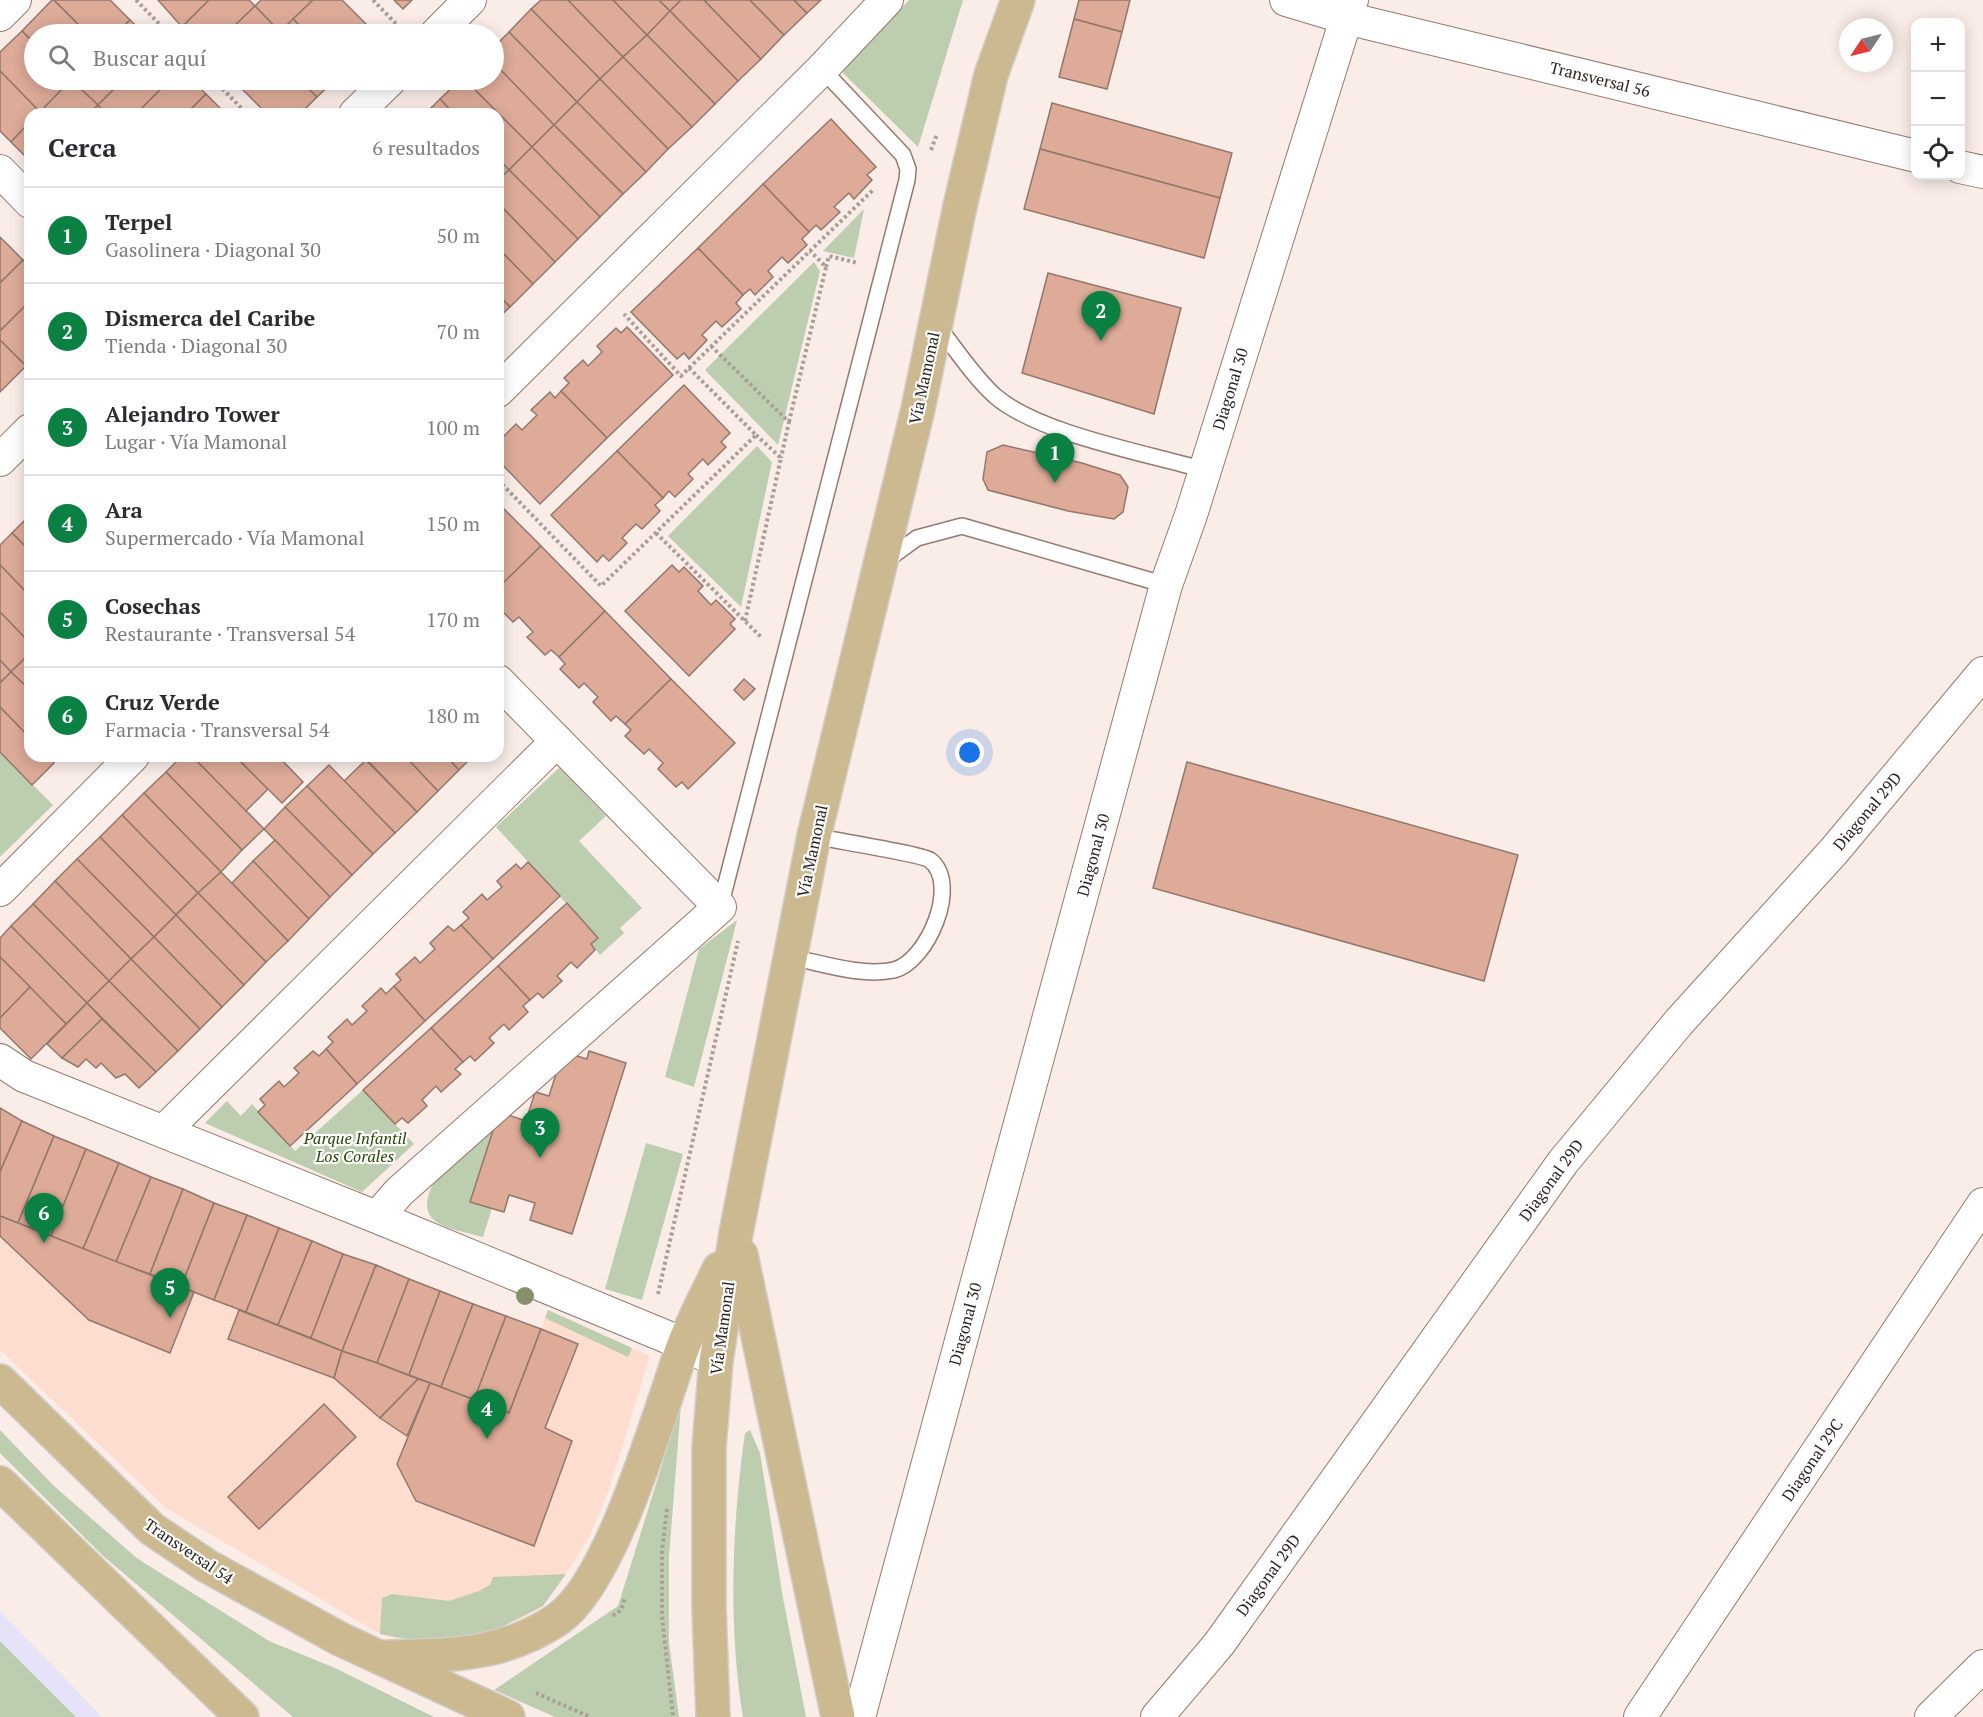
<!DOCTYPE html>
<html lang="es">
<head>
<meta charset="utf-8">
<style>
	:root { --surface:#fff; --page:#f2f2f3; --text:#2b2b33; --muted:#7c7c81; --line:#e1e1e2; --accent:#0b8043 }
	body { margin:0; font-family:"PT Serif",serif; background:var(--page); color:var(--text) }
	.controls { position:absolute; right:18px; top:18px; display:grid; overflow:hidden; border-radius:12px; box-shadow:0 3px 15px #0003 }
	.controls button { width:54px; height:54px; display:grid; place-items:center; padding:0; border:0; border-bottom:2px solid var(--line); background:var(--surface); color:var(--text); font:30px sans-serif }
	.compass { position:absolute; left:1839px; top:18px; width:54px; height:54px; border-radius:50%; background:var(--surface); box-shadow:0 3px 15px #0003; rotate:235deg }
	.you { position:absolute; left:970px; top:753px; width:21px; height:21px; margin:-15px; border:4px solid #fff; border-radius:50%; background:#1a73e8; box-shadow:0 0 0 9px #1a73e833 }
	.badge { display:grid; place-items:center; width:39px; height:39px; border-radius:50%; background:var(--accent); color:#fff; font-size:20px; font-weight:700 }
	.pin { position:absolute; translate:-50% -50px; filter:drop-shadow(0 2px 3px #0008) }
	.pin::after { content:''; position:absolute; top:32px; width:21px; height:18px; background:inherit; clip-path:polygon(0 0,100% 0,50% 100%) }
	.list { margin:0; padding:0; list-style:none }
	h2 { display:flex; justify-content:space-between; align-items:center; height:78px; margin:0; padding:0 24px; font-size:26px }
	h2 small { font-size:20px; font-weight:400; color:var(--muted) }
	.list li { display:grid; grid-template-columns:39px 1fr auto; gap:18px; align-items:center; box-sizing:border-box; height:96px; padding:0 24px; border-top:2px solid var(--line) }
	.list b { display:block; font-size:22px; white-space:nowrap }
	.list p { margin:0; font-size:20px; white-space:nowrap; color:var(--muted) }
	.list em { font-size:20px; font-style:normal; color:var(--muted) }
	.icon { flex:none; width:33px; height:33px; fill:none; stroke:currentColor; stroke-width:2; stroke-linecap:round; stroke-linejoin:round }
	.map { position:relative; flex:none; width:1983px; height:1717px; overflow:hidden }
	.search { position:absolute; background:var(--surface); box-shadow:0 3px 15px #0003; left:24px; top:24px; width:480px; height:66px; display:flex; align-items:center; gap:15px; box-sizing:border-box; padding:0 21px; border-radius:33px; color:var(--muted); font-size:22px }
	.panel { position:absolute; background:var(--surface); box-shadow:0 3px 15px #0003; left:24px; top:108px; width:480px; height:654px; border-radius:18px }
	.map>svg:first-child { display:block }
</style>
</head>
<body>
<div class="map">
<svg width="1983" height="1717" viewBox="0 0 1983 1717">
	<rect width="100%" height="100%" fill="#faede8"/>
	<path fill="#feddd1" d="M0,1216L342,1351L509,1413L548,1310L650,1356L608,1493L591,1533L572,1565L543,1606L519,1620L397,1639L380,1634L166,1508L0,1350Z"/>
	<path fill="#e6e3f9" d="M0,1611L102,1717H0Z"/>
	<g fill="#bccdb0">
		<path d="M909,0H963L918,147L841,71Z"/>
		<path d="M864,209L854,258L823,251Z"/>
		<path d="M814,262L820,271L778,445L705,370Z"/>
		<path d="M757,446L772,462L741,607L668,536Z"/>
		<path d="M0,752L53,805L0,857Z"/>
		<path d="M560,767L606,816L579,841L642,908L620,928L624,933L600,955L591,944L597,937L496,827Z"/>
		<path d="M737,920L694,1087L665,1077L699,949Z"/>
		<path d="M363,1090L414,1144L362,1192L205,1123L227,1101L241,1116L252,1104L295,1151Z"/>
		<path d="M499,1112L492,1208L483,1237C453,1228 413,1227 432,1186Z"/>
		<path d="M646,1143L683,1154L642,1300L605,1289Z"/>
		<path d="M548,1310L632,1348L628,1357L545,1318Z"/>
		<path d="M681,1404L669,1557V1643L679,1717H555L494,1690L618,1606Z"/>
		<path d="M0,1430L54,1486L138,1559L269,1641L335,1668L434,1717H293L102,1555L0,1453Z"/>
		<path d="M750,1430L760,1453L783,1598L806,1717H743C728,1627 732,1523 745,1433Z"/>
		<path d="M566,1574L543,1606L494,1631L432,1644L380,1634L382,1598L392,1594L449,1601L479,1591L490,1585L493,1577Z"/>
		<path d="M0,1641L76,1717H0Z"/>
	</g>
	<g fill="#ddab98" stroke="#94776c" stroke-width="1.5">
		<path d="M52,0H54L88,34H34V43L22,31Z"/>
		<path d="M54,0H110L130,20L116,34H88Z"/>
		<path d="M158,0H209L182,27Z"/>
		<path d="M209,0H249L255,6L226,34H190L182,27Z"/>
		<path d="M261,0H313L280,32L255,6Z"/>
		<path d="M313,0H342L376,34H308L293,19Z"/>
		<path d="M394,0H412L403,9Z"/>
		<path d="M541,0H568L623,57L600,79L531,9Z"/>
		<path d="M568,0H613L647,35L623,57Z"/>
		<path d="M613,0H659L670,11L647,35Z"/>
		<path d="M659,0H681L670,11Z"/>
		<path d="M681,0H704L761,59L738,81L670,11Z"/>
		<path d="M704,0H750L784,35L761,59Z"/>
		<path d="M750,0H794L807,13L784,35Z"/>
		<path d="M794,0H821L807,13Z"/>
		<path d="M1079,0H1130L1122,32L1074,19Z"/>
		<path d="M255,6L280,32L277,34H226Z"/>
		<path d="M531,9L600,79L577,102L509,32Z"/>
		<path d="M670,11L738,81L715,104L647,35Z"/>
		<path d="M293,19L308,34H277L280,32Z"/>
		<path d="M1074,19L1122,32L1107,89L1059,77Z"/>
		<path d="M130,20L145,34H116Z"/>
		<path d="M22,31L34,43V80H71L40,112L0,71V52Z"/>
		<path d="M509,32L577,102L554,125L494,63V47Z"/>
		<path d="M647,35L715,104L692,127L623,57Z"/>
		<path d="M623,57L692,127L668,149L600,79Z"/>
		<path d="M494,63L554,125L532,147L465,80H494Z"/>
		<path d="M0,71L40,112L30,114V122L11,142L0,131Z"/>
		<path d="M600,79L668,149L646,172L577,102Z"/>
		<path d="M71,80H123L98,105Z"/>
		<path d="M71,80L98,105L89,114H38Z"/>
		<path d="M123,80H170L136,114H106L98,105Z"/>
		<path d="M170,80H191L206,94L186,114H136Z"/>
		<path d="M233,80H300L317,97L300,114H267Z"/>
		<path d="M300,80H335L317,97Z"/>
		<path d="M460,80H465L532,147L509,170L498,158V114H454L440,99Z"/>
		<path d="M206,94L226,114H186Z"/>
		<path d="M440,99L454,114H425Z"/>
		<path d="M577,102L646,172L623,194L554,125Z"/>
		<path d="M1052,103L1232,153L1220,198L1040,149Z"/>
		<path d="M98,105L106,114H89Z"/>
		<path d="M831,119L876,167L867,175L872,180L854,199L849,193L834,207L840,212L821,230L816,225L809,232L763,184Z"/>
		<path d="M30,122V161L11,142Z"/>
		<path d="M554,125L623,194L600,217L532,147Z"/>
		<path d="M532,147L600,217L578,239L509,170Z"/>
		<path d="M1040,149L1220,198L1204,258L1024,209Z"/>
		<path d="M498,158L509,170L498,180Z"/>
		<path d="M509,170L578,239L555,262L498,203V180Z"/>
		<path d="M763,184L809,232L802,239L807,245L788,263L782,257L768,271L773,277L755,295L750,289L743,295L698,248Z"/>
		<path d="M498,203L555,262L533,284L498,248Z"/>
		<path d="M0,237L23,260L0,283Z"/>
		<path d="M498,248L533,284L510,307L498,295Z"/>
		<path d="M698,248L743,295L736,303L741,309L722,327L716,321L702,335L707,340L689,359L684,353L677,359L631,312Z"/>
		<path d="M23,260L30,267V301L0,331V283Z"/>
		<path d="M1048,273L1181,308L1154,414L1022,373Z"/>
		<path d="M498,295L510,307L498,318Z"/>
		<path d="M30,301V362L26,366L0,340V331Z"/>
		<path d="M627,327L673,375L607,438L561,391L569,383L564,378L583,360L588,366L602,352L597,346L616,328L621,333Z"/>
		<path d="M0,340L26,366L0,392Z"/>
		<path d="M684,385L730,433L721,442L726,447L708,465L703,459L688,474L693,479L675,497L669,491L663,498L617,451Z"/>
		<path d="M561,391L607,438L540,504L498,460V453L503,448L498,442L516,424L522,430L537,415L531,410L550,392L555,398Z"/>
		<path d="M1003,445L1082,463L1120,475L1128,487L1123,512L1114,519L1068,511L988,490L983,479L987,452Z"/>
		<path d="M617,451L663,498L655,505L660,511L642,529L636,524L622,538L627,543L609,561L603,555L597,562L551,515Z"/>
		<path d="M498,503L541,546L498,588Z"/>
		<path d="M30,515V551L12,533Z"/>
		<path d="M12,533L30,551V596L0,565V545Z"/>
		<path d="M541,546L605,611L559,657L551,650L545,655L527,637L533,632L519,617L513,622L498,607L500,598L498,588Z"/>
		<path d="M0,565L30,596V643L0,612Z"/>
		<path d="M672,565L679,572L684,567L703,586L698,591L711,605L716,600L735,619L730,624L735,629L689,676L625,611Z"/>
		<path d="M605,611L671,679L625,724L616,716L611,721L593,702L598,697L584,683L579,688L560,669L565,664L559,657Z"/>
		<path d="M0,612L30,643V653L11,672L0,660Z"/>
		<path d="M30,653V690L11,672Z"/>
		<path d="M0,660L11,672L0,683Z"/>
		<path d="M11,672L30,690V738L0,707V683Z"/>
		<path d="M671,679L735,743L688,789L682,782L676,787L658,769L663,763L649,749L644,754L625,736L631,730L625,724Z"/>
		<path d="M744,679L755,689L744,700L734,690Z"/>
		<path d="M0,707L30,738V756H47L54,763L32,785L0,752Z"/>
		<path d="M182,756H192L264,829L242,850L166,772Z"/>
		<path d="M192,756H235L268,789L246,811Z"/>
		<path d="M235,756H278L303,782L282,803Z"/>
		<path d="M363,756H405L438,791L417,812Z"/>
		<path d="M405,756H446L459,770L438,791Z"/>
		<path d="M446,756H473L459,770Z"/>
		<path d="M366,760L417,812L395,833L344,781Z"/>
		<path d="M1187,762L1518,855L1484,981L1153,888Z"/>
		<path d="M329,765L395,833L373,854L307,786Z"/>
		<path d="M166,772L242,850L221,872L144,793Z"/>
		<path d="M307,786L373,854L352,875L285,807Z"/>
		<path d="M144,793L221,872L198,893L122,815Z"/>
		<path d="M285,807L352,875L330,897L264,829Z"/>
		<path d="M122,815L198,893L176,915L100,837Z"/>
		<path d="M100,837L176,915L154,937L77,859Z"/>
		<path d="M275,840L330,897L309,919L253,861Z"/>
		<path d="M77,859L154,937L131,959L55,881Z"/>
		<path d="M253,861L309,919L288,941L232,883Z"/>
		<path d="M528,862L560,896L493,959L461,925L469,918L463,912L482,894L487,900L502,887L497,881L516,864L521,869Z"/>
		<path d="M221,872L288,941L266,962L198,893Z"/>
		<path d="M55,881L131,959L109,981L33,904Z"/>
		<path d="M198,893L266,962L244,985L176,915Z"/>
		<path d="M567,903L598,938L591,944L595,950L577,968L571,962L557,976L562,981L543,998L538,993L530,1000L498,966Z"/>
		<path d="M33,904L109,981L87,1003L11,926Z"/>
		<path d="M176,915L244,985L222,1007L154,937Z"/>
		<path d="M461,925L493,959L425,1021L394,986L401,980L396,974L415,957L420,963L435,949L430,943L448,926L454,931Z"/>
		<path d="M11,926L87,1003L66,1024L0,957V938Z"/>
		<path d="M154,937L222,1007L200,1029L131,959Z"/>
		<path d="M0,957L30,987L0,1018Z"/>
		<path d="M131,959L200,1029L178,1051L109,981Z"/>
		<path d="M498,966L530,1000L523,1006L528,1012L509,1030L504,1024L489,1038L494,1043L475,1061L470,1056L463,1062L431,1028Z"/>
		<path d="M109,981L178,1051L156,1072L87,1003Z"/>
		<path d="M394,986L425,1021L357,1084L326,1049L333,1042L328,1037L347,1019L352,1025L367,1011L362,1006L381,988L386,994Z"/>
		<path d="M30,987L66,1024L31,1059L0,1028V1018Z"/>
		<path d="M87,1003L102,1019L62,1058L47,1044Z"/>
		<path d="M102,1019L156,1072L139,1088L125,1074L116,1078L101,1063L96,1068L86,1059L78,1067L62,1058Z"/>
		<path d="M431,1028L463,1062L455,1069L461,1074L441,1092L436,1086L422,1100L427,1106L408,1123L402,1118L395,1124L363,1090Z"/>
		<path d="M326,1049L357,1084L290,1146L258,1112L265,1105L260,1099L279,1081L284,1087L299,1073L294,1068L313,1051L319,1056Z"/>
		<path d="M589,1051L626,1063L572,1234L530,1220L535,1203L509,1195L504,1212L470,1202L499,1112L526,1121L535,1092L549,1096L563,1052L587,1059Z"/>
		<path d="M0,1108L22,1121L0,1172Z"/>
		<path d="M22,1121L54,1136L18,1223L0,1216V1172Z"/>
		<path d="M54,1136L86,1149L51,1236L18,1223Z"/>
		<path d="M86,1149L119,1163L83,1249L51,1236Z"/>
		<path d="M119,1163L151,1177L116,1262L83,1249Z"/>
		<path d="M151,1177L183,1189L150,1274L116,1262Z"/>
		<path d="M183,1189L214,1203L181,1287L150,1274Z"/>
		<path d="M214,1203L247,1215L214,1300L181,1287Z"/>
		<path d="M247,1215L279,1228L246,1312L214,1300Z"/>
		<path d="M0,1216L194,1292L170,1353L89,1320L0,1236Z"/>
		<path d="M279,1228L312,1241L278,1325L246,1312Z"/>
		<path d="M312,1241L343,1254L311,1338L278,1325Z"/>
		<path d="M343,1254L376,1265L342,1351L311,1338Z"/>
		<path d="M376,1265L409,1279L377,1363L342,1351Z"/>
		<path d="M409,1279L440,1291L409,1375L377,1363Z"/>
		<path d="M440,1291L473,1304L441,1387L409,1375Z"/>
		<path d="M473,1304L506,1316L474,1400L441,1387Z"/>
		<path d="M239,1310L342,1351L334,1378L228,1339Z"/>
		<path d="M506,1316L541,1329L509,1413L474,1400Z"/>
		<path d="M541,1329L578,1344L545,1428L572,1441L534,1546L416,1501L397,1464L430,1383L509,1413Z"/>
		<path d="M342,1351L377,1363L418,1379L380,1418L334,1378Z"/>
		<path d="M418,1379L430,1383L407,1436L380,1418Z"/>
		<path d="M324,1404L356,1437L259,1529L228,1497Z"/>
	</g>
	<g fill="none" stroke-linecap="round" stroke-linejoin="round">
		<g stroke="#97796e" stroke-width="18">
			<g id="service">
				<path d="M937,325C955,348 973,376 995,396C1039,434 1146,453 1204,470"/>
				<path d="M884,562L917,538L962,526L1166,585"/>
				<path d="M720,907L907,180L908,169L903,155L822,69"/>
				<path d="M790,957C822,963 861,977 894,970C927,962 961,884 930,860C921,854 832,840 814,836"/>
			</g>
		</g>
		<g stroke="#97796e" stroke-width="34">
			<g id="minor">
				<path d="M1286,0L1346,18L1916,156"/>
				<path d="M0,15L15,0"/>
				<path d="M436,34L470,0"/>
				<path d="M355,114L390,80"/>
				<path d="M1960,167L1983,172"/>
				<path d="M0,171L30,202"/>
				<path d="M498,391L822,69L887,0"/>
				<path d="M0,460L30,430"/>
				<path d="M0,890L133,756"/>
				<path d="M0,1060L24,1076L384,1220L684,1344L716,1361"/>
				<path d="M164,1131L557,741"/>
				<path d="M384,1220L386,1207L399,1192L720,907L498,681"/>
				<path d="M859,1717L1166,585L1191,515L1352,0"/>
				<path d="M1157,1717L1219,1644L1563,1162L1679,1022L1834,851L1983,673"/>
				<path d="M1640,1717L1983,1204"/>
				<path d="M1931,1717L1983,1666"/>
			</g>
		</g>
		<g stroke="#d0cecc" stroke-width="36">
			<g id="primary">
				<path d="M741,1255L838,1717"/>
				<path d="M0,1381L152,1529L207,1566L340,1639L508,1717"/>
				<path d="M0,1483L242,1717"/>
				<path d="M388,1657C450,1655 504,1656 558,1619C613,1581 659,1412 683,1347C693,1320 707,1295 719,1269"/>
				<path d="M713,1717L709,1608V1448L716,1361L736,1233L814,836L918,409L960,206L991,75L1018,0"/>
			</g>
		</g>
		<g stroke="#ab9e99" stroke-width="4" stroke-dasharray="3 3" stroke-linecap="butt">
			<path d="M136,0L169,34"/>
			<path d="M373,0L400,28"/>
			<path d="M214,80L247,114"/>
			<path d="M931,150L937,134"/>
			<path d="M826,267L829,256L858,263"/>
			<path d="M711,346L789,422L781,458"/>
			<path d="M689,368L874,189"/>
			<path d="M789,422L826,267L810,251"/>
			<path d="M498,480L601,586L756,435L689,368L681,376L624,314"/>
			<path d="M656,533L762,638"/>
			<path d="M745,621L781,458L756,435"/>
			<path d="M658,1294L738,941"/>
			<path d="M667,1509L662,1551V1616L673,1717"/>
			<path d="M613,1616L621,1610L625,1598"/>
			<path d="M536,1693L590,1717"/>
		</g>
		<use href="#service" stroke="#fff" stroke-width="15"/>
		<use href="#minor" stroke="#fff" stroke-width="32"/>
		<use href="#primary" stroke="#ccb990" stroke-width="33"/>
	</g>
	<circle fill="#86916b" cx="525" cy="1296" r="9"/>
	<g text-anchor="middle" stroke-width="4.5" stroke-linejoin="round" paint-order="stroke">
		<g font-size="16" fill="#291e19" stroke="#fdfdfd">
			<text transform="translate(1600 79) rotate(14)" y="6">Transversal 56</text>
			<text transform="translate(924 378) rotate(-78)" y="6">Vía Mamonal</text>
			<text transform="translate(1230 389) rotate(-73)" y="6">Diagonal 30</text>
			<text transform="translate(1867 811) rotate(-50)" y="6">Diagonal 29D</text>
			<text transform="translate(812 851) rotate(-78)" y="6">Vía Mamonal</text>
			<text transform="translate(1093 855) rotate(-75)" y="6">Diagonal 30</text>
			<text transform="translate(1551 1180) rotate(-54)" y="6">Diagonal 29D</text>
			<text transform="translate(965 1324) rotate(-75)" y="6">Diagonal 30</text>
			<text transform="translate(722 1328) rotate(-82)" y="6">Vía Mamonal</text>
			<text transform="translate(1812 1460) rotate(-56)" y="6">Diagonal 29C</text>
			<text transform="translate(189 1551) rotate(34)" y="6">Transversal 54</text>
			<text transform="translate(1268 1575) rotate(-54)" y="6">Diagonal 29D</text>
		</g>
		<g font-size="16" font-style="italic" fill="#284605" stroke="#fdfdfd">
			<text x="355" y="1144">Parque Infantil<tspan x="355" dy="18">Los Corales</tspan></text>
		</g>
	</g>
</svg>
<div class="controls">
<button>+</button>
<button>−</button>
<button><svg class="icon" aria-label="locate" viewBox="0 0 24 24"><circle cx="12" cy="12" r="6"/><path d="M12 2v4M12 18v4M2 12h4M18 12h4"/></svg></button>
</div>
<svg class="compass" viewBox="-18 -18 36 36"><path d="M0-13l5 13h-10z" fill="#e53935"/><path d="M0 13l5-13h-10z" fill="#7c7c81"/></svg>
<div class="you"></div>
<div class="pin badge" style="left:1055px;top:483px">1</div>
<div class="pin badge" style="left:1101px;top:341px">2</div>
<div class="pin badge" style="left:540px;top:1158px">3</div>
<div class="pin badge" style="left:487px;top:1439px">4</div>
<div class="pin badge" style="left:170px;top:1318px">5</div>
<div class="pin badge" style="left:44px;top:1243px">6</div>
<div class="search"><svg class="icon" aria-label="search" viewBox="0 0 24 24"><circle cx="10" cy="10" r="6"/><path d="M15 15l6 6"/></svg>Buscar aquí</div>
<section class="panel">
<h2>Cerca<small>6 resultados</small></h2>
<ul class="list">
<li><span class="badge">1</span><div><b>Terpel</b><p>Gasolinera · Diagonal 30</p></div><em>50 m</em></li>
<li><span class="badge">2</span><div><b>Dismerca del Caribe</b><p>Tienda · Diagonal 30</p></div><em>70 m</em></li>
<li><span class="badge">3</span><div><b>Alejandro Tower</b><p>Lugar · Vía Mamonal</p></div><em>100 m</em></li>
<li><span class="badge">4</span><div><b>Ara</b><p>Supermercado · Vía Mamonal</p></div><em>150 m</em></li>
<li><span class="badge">5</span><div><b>Cosechas</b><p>Restaurante · Transversal 54</p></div><em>170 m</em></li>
<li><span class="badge">6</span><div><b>Cruz Verde</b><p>Farmacia · Transversal 54</p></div><em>180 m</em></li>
</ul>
</section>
</div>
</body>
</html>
